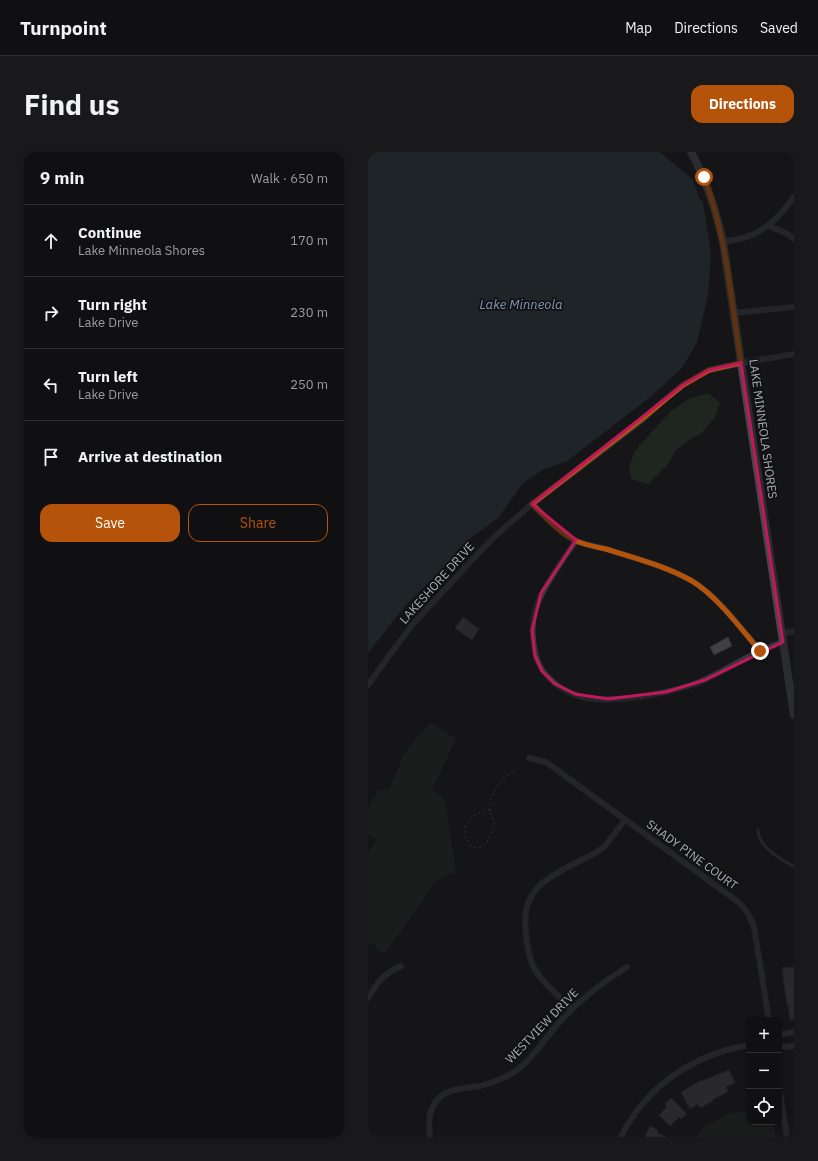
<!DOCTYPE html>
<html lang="en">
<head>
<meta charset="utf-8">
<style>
	:root { --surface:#101012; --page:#19191b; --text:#f1f3f6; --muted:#9c9d9f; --line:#303032; --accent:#b45309 }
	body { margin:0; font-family:"IBM Plex Sans",sans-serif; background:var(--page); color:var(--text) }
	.controls { position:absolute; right:12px; bottom:12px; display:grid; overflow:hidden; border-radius:8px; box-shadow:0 2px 6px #0003 }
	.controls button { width:36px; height:36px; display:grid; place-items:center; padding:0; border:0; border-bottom:1px solid var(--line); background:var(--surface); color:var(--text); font:20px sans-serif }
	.stop { position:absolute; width:12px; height:12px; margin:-9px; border:3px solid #b45309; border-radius:50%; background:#fff }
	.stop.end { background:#b45309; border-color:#fff; box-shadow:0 1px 4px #0008 }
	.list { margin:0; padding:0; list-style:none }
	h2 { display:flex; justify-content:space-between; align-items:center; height:52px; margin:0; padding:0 16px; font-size:17px }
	h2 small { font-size:13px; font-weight:400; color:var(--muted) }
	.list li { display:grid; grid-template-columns:26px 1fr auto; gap:12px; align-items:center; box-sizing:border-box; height:72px; padding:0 16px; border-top:1px solid var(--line) }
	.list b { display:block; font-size:15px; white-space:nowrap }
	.list p { margin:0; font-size:13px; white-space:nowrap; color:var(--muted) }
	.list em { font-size:13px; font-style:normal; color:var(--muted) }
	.actions { display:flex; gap:8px; padding:12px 16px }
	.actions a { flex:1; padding:9px 0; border:1px solid var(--accent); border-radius:12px; text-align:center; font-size:14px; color:var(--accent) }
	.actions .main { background:var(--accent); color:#fff }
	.icon { flex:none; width:22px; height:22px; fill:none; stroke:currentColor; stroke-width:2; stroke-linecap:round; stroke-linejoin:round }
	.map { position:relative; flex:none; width:426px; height:985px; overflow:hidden; border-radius:12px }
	header { display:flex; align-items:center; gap:24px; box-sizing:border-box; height:56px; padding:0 20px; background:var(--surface); border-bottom:1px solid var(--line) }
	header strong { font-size:19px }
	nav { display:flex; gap:22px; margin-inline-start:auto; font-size:14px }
	.intro { display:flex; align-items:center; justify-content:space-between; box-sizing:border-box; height:96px; padding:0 24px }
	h1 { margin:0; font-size:28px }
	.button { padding:10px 18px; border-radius:12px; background:var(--accent); color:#fff; font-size:14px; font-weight:700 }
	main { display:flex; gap:24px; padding:0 24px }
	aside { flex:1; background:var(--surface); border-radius:12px; box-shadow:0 2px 6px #0003 }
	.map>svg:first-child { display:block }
</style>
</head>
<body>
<header>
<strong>Turnpoint</strong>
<nav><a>Map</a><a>Directions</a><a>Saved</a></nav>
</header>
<div class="intro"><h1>Find us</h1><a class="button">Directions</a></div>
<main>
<aside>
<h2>9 min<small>Walk · 650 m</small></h2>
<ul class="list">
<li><svg class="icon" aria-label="ahead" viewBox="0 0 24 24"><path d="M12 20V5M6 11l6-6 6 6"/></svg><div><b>Continue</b><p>Lake Minneola Shores</p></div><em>170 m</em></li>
<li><svg class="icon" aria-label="right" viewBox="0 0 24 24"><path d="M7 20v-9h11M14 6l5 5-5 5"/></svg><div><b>Turn right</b><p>Lake Drive</p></div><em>230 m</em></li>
<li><svg class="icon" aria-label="left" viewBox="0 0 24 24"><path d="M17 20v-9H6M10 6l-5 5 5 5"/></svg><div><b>Turn left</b><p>Lake Drive</p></div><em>250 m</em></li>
<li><svg class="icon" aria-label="arrive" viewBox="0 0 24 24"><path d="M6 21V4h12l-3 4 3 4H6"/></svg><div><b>Arrive at destination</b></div></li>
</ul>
<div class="actions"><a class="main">Save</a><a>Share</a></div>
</aside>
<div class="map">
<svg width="426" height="985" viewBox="0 0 426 985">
	<rect width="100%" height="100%" fill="#161618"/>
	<g fill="#1e261f">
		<path d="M340,241L352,251L347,265L334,281L324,286L308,298L299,313L280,332L263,327L261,313L269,296L302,260L320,247Z"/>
		<path d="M63,570L88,587L64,638L77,648L88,721H84L68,729L16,803L5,792H0V700L8,688L0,682V657L10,639L21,637L35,604L46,589Z"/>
		<path d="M381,957V970H405L408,985H328L336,975L358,963Z"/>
	</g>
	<path fill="#2c353c" d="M0,0H292L325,28L331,46L335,50L343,102L340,143L329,190L314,216L281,246L199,309L176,317L155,331L130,366L96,391L71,420L36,455L0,501Z"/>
	<g fill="#404145" stroke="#303034">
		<path d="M95,465L111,477L104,488L87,476Z"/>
		<path d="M360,485L364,494L346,503L342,495Z"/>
		<path d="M426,815V867L422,868L420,853H419L414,816Z"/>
		<path d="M361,918L367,931L358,935L360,940L344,948L345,949L332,956L330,952L322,957L313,940L334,928V929Z"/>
		<path d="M303,946L319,962L313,967L311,965L302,974L291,963L299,955L297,952Z"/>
		<path d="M282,974L290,978L289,981L299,985H277Z"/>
	</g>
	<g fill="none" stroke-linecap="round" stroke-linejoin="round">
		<path stroke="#3d3f44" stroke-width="1.5" stroke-dasharray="2 3" stroke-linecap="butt" d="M122,658C108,660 104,664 97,676C97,685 99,692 107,696L114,695L119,690L127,673L126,668L122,661L123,647L126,640L134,628L148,618"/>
		<path stroke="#37383d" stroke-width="3" d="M390,678C390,695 413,707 426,715"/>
		<g stroke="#37383d" stroke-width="6">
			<path d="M401,74L420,82L426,87"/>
			<path d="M355,90C364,88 375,87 384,83C402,75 414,61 426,45"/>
			<path d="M365,161L426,155"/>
			<path d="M164,352C178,365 191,380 208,389C218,393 228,395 238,397C266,406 298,414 324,429C348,443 374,477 392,499"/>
			<path d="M208,389C200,399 193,410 186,421C168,449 160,467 167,501C172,525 196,542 219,546C247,551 297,542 324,533C345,526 364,513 384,503C394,498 404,494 415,490"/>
			<path d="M414,482L426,479"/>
			<path d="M0,533L29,493L45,472L106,406L126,385L164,352L275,267L296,248L315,233L341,218L373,211L426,202"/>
			<path d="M161,606L178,610L369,749C378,756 382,765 386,775L401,868"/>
			<path d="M0,846C10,830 15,822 33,814"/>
			<path d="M204,858C193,846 179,835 170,822C163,813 161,802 159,791C156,770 155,750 171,734C186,720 211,710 229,700L237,694L257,668"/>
			<path d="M411,884L414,882L426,880"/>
			<path d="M411,893L416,895L426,894"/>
			<path d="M411,935L419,985"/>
			<path d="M62,985C60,971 60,956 71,946C82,936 98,936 112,934C124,931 135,927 146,920C163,909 175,889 189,873C209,850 233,831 259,815"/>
			<path d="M253,985C278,934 326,902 381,893"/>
		</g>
		<path stroke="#45474d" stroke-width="8" d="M323,0C339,29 348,59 355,90L426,563"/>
	</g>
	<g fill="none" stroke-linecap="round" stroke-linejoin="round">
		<path stroke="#b45309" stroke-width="5" d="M336,25C359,85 363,148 373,211L341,218L315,233L275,266L164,352C177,365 191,381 208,389C218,393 228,395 238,397C266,406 298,414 324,429C349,444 373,477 392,499"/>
	</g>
	<path d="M0 0H426V985H0ZM373,211L415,490L337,528L298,540L240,547L207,542L187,532L174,519L167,504L164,478L173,441L208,388L164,352L315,233L341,218Z" fill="#161618" fill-opacity=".55" fill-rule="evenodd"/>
	<path fill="none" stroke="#c2185b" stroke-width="3" stroke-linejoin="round" d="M373,211L415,490L337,528L298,540L240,547L207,542L187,532L174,519L167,504L164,478L173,441L208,388L164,352L315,233L341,218Z"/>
	<g text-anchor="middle" stroke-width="3.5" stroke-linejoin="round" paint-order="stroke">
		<g font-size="12" fill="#a8adb8" stroke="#111113">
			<text transform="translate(395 277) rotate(82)" y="4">LAKE MINNEOLA SHORES</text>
			<text transform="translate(69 431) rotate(-48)" y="4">LAKESHORE DRIVE</text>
			<text transform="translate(324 703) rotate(36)" y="4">SHADY PINE COURT</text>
			<text transform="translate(174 874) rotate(-46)" y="4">WESTVIEW DRIVE</text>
		</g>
		<g font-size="13" font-style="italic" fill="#7f9bb3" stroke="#111113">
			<text x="153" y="157">Lake Minneola</text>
		</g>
	</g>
</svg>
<div class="controls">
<button>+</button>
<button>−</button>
<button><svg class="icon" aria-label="locate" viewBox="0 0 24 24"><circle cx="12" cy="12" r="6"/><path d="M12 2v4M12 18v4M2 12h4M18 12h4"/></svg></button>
</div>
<div class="stop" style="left:336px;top:25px"></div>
<div class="stop end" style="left:392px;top:499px"></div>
</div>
</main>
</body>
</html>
